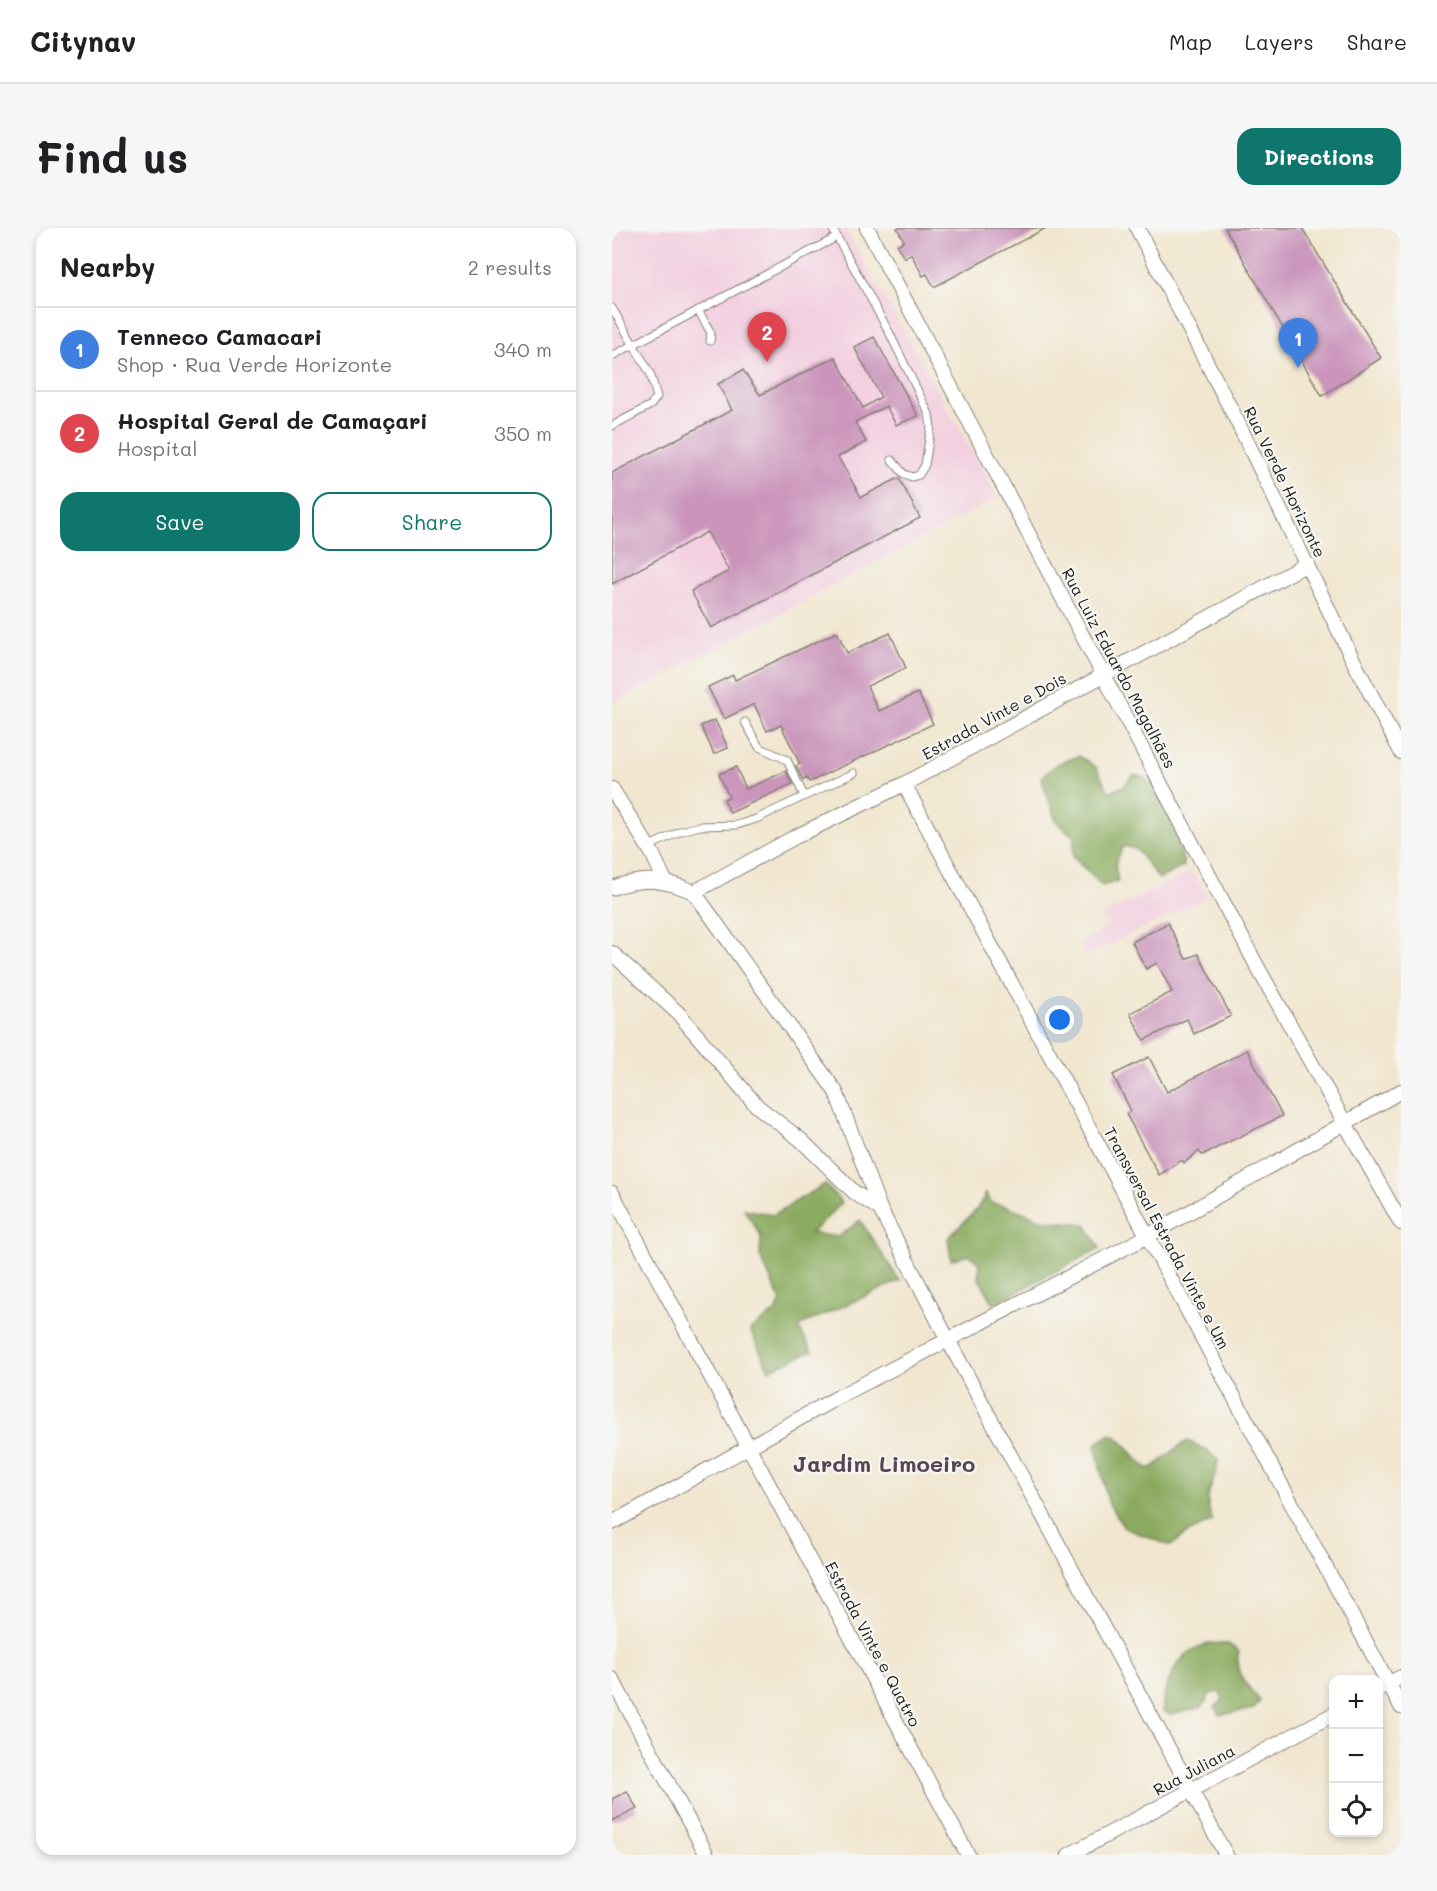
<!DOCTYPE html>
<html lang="en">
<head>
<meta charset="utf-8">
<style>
	:root { --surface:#fff; --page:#f6f6f6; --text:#202124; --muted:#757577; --line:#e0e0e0; --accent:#0f766e }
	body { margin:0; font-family:Mali,sans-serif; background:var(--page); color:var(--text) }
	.controls { position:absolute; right:18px; bottom:18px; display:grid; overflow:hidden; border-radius:12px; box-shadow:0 3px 9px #0003 }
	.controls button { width:54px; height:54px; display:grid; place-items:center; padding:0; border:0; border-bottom:2px solid var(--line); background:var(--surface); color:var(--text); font:30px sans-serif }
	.you { position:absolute; left:448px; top:792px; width:21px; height:21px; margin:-15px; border:4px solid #fff; border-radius:50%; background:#1a73e8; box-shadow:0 0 0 9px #1a73e833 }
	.badge { display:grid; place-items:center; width:39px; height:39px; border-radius:50%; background:var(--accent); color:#fff; font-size:20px; font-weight:700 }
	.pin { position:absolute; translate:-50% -50px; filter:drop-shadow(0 2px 3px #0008) }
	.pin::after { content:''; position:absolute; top:32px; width:21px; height:18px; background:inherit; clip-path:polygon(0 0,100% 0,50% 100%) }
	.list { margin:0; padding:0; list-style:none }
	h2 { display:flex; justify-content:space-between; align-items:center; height:78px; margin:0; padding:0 24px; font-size:26px }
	h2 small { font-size:20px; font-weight:400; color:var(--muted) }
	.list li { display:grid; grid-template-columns:39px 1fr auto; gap:18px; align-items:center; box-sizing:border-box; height:84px; padding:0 24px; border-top:2px solid var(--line) }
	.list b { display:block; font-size:22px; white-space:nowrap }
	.list p { margin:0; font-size:20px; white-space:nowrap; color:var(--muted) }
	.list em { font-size:20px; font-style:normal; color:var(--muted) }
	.actions { display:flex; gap:12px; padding:18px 24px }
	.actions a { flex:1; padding:14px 0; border:2px solid var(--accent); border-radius:18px; text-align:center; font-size:21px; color:var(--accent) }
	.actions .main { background:var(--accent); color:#fff }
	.icon { flex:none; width:33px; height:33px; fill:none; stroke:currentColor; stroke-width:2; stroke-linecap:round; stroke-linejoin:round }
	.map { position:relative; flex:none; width:789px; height:1627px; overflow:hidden; border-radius:18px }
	header { display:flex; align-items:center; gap:36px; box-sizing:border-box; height:84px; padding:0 30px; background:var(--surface); border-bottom:2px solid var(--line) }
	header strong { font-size:28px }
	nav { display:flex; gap:33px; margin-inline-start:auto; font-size:21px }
	.intro { display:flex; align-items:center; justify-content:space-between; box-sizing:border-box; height:144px; padding:0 36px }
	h1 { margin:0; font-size:42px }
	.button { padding:15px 27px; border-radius:18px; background:var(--accent); color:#fff; font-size:21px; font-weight:700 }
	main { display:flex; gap:36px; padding:0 36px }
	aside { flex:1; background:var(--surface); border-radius:18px; box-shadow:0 3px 9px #0003 }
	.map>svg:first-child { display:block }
</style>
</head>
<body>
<header>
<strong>Citynav</strong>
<nav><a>Map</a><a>Layers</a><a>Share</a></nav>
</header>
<div class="intro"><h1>Find us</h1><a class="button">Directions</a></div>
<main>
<aside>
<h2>Nearby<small>2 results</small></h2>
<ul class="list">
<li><span class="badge" style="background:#3f7fe0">1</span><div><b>Tenneco Camacari</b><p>Shop · Rua Verde Horizonte</p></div><em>340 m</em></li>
<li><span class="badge" style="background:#e0444e">2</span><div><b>Hospital Geral de Camaçari</b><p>Hospital</p></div><em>350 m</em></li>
</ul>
<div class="actions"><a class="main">Save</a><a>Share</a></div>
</aside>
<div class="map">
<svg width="789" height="1627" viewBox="0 0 789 1627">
	<rect width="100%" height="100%" fill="#f6f6f2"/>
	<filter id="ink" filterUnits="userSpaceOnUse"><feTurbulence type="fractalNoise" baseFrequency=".0167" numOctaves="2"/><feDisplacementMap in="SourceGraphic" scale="12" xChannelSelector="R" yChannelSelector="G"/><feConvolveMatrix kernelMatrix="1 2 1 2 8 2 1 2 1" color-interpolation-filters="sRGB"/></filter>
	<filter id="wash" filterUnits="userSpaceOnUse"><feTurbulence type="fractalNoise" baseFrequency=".008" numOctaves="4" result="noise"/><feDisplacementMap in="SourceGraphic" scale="24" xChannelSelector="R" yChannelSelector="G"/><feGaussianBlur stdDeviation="1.35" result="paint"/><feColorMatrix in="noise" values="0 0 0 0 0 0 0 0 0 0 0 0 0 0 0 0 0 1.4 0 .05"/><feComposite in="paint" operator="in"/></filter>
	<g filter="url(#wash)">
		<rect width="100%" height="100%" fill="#f1e6cf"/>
		<g fill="#f3cfe0">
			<path d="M0,0H233L386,269L0,476Z"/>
			<path d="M581,643L595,670L474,728L467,716L496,698L490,687Z"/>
		</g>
		<g fill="#8aaa5e" stroke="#53633d" stroke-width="1.5">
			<path d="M467,528L484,539L497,564L512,558L522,547C526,548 532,549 535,552C553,565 568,615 572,638L547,651L524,621L511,618L503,637L506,653L490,658L461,629L462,609L444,593L429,549L447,535Z"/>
			<path d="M213,956L230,975L199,1005L226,1009L248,992L288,1053L193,1095L187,1100L200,1123L157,1142L138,1102L163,1084L169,1074L148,1028L149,1008L132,981L161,987Z"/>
			<path d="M374,965L379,975C399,977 413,986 432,992C445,995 460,993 474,997L488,1020L382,1076L366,1049L368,1036L357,1027L339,1032L336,1010L365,981Z"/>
			<path d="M499,1206C516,1214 521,1232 537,1241C555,1232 558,1222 576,1213L593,1221L606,1232C604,1259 588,1264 601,1293L572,1307L559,1318L512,1300L496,1274L483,1216Z"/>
			<path d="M596,1415L616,1416L627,1423C621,1448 634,1454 648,1473L642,1481L608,1487L603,1479L611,1472L607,1464L598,1466L590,1479L559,1487L551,1483C549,1465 561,1438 575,1426C580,1421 590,1418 596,1415Z"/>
		</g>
		<g id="blocks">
			<g fill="#ca94bb">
				<path d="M285,0H434L322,59L315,46L311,48L299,26L292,30L285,17L292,13Z"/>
				<path d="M613,0H690L769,130L710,168Z"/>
				<path d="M262,109L306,188L284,197L274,178L243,194L254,214L226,229L249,269L287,250L308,290L99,400L79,363L117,343L95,304L0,356V245L120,182L106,156L131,142L148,167L223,129L251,180L269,169L242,119Z"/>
				<path d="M225,404L235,425L278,405L294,440L255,458L267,483L306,465L321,496L197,554L195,550L191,552L184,538L188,536L169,497L155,503L142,476L112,491L96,459L121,447L123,452Z"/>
				<path d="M103,492L116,520L102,526L89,498Z"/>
				<path d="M124,539L134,561L174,543L180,556L118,585L112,571L117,569L107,546Z"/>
				<path d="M556,695L574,731L586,726L619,788L582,806L575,791L532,812L518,785L560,764L545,735L534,741L520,714Z"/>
				<path d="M635,822L670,888L590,927L587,923L572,935L570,932L547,947L514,886L519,883L501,847L537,829L555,864Z"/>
				<path d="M15,1563L25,1581L0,1593V1571Z"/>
			</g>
		</g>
	</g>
	<g filter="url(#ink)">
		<use href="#blocks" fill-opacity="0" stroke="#868176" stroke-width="1.5"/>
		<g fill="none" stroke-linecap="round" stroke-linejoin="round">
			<g stroke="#868176" stroke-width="9">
				<g id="service">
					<path d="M225,9L277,104L317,186L319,199L313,237L307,247L300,249L292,246L280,232"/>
					<path d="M0,80L38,145L45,169L39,177L0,198"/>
					<path d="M86,82L99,105L98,113"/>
					<path d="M0,128L225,9L220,0"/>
					<path d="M133,494L147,519L175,532L192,568"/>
					<path d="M36,619L69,603L88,598L125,597L144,591L242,545"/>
				</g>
			</g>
			<g stroke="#868176" stroke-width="16">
				<g id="minor">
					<path d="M255,0L646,740L789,995"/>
					<path d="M525,0L624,191L742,434L789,524"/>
					<path d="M292,556L789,1479"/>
					<path d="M0,561L40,625L53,653"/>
					<path d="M0,660C31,649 52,651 82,664"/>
					<path d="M82,664L224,864L268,981L336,1112L614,1627"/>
					<path d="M82,664L183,609L292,556L695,336"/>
					<path d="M0,725L66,785L145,878L189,912L243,965L268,981"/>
					<path d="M0,965L356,1627"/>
					<path d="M0,1295L228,1168L534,1009L789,863"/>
					<path d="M0,1451L95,1627"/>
					<path d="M766,1461L789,1449"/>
					<path d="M457,1627L722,1486"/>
				</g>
			</g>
			<use href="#service" stroke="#fff" stroke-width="7"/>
			<use href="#minor" stroke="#fff" stroke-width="14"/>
		</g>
	</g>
	<g text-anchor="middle" stroke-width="4.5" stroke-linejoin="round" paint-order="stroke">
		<g font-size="16" fill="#1c1c1c" stroke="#f6f6f2">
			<text transform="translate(673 254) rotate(64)" y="6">Rua Verde Horizonte</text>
			<text transform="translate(507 440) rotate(62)" y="6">Rua Luiz Eduardo Magalhães</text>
			<text transform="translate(382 488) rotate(-29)" y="6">Estrada Vinte e Dois</text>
			<text transform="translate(555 1010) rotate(62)" y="6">Transversal Estrada Vinte e Um</text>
			<text transform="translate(261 1416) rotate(62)" y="6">Estrada Vinte e Quatro</text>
			<text transform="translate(582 1542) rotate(-28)" y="6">Rua Juliana</text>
		</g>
		<g font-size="22" font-weight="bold" fill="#594654" stroke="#f6f6f2">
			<text x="272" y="1244">Jardim Limoeiro</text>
		</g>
	</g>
</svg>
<div class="controls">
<button>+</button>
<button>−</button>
<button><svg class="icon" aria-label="locate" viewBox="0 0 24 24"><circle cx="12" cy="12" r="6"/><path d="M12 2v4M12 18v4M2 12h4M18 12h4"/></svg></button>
</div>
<div class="you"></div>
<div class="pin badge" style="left:686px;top:140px;background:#3f7fe0">1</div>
<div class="pin badge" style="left:155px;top:134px;background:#e0444e">2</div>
</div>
</main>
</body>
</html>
